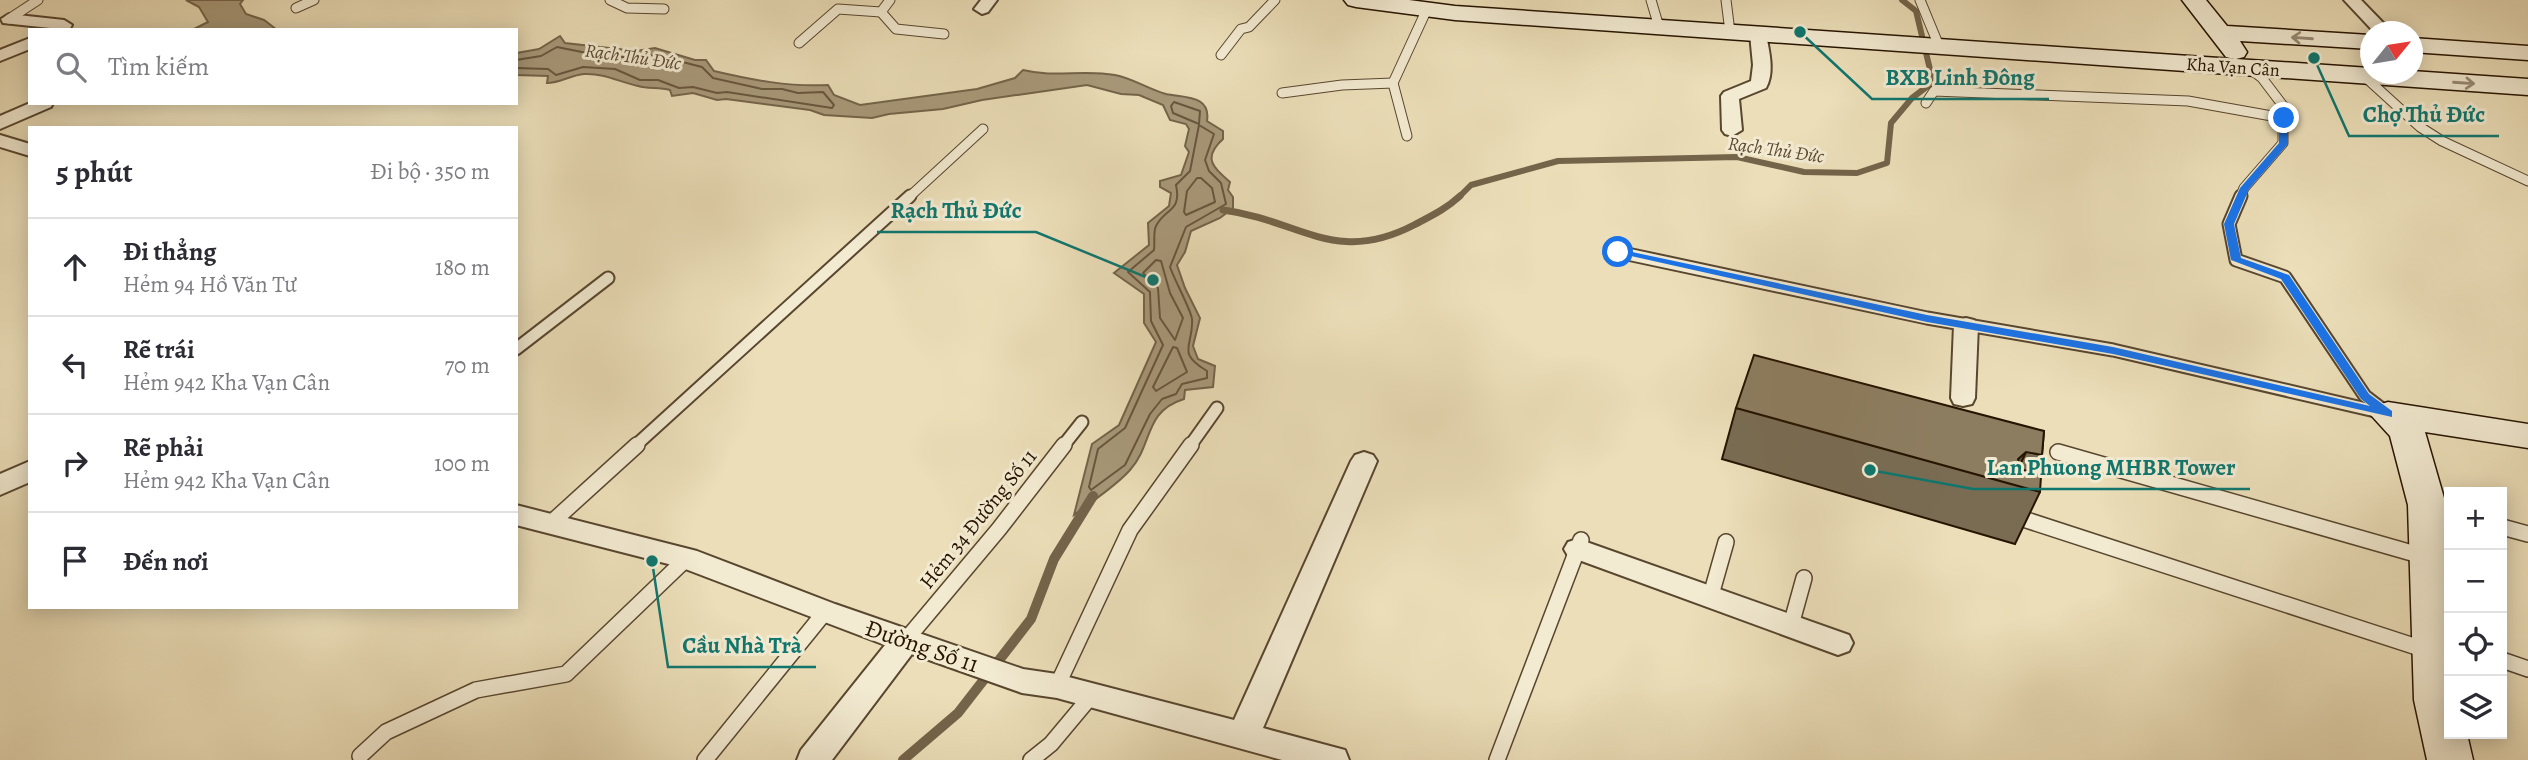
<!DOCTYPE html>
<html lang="vi">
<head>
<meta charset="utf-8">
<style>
	:root { --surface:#fff; --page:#f2f2f3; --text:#2b2b33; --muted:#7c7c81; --line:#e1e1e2 }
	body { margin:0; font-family:Alegreya,serif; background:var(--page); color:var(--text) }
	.controls { position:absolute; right:21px; bottom:21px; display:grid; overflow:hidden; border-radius:0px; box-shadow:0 4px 18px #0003 }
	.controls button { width:63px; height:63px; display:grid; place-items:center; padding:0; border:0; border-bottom:2px solid var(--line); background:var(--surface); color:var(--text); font:35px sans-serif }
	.compass { position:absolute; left:2360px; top:21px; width:63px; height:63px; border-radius:50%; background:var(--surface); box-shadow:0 4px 18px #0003; rotate:60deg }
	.stop { position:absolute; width:21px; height:21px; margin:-16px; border:5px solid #1a73e8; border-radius:50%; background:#fff }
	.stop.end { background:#1a73e8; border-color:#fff; box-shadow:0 2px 7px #0008 }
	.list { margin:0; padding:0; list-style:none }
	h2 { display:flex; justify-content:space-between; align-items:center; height:91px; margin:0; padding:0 28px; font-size:30px }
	h2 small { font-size:23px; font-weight:400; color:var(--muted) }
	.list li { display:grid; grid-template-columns:46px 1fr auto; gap:21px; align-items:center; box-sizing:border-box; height:98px; padding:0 28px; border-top:2px solid var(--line) }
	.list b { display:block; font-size:26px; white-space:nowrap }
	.list p { margin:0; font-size:23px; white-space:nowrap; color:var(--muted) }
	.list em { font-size:23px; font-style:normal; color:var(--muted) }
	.icon { flex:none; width:38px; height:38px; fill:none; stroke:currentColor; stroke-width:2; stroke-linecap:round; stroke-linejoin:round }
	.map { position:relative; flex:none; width:2528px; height:760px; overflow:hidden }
	.search { position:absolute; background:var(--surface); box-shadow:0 4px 18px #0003; left:28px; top:28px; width:490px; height:77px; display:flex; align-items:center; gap:18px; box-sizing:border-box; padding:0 24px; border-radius:0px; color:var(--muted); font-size:26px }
	.panel { position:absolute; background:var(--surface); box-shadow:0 4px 18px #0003; left:28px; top:126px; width:490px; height:483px; border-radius:0px }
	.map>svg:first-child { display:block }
</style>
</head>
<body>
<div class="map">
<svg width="2528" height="760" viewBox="0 0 2528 760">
	<rect width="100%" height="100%" fill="#ebdeb8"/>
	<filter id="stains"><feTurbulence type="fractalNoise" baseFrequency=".00286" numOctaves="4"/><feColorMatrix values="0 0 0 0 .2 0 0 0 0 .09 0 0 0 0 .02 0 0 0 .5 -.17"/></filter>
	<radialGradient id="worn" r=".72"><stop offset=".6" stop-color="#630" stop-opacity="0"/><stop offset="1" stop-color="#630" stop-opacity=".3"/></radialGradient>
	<g fill="#a8997a" stroke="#74644a" stroke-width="2">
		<path d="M186,0H243L240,4L246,14L264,20L277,30H192L208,22L199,7Z"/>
		<path d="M560,36L565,43L636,51L655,48L695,60H706L714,71C752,80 789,87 828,85L834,95L860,105L977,89L1015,78L1023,70C1055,78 1083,69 1115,75C1132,78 1148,89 1166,94C1185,98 1211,95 1207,121L1223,131V139C1202,158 1213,167 1230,182L1228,190L1233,197V208L1220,218L1191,231L1185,252L1177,265L1185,288L1200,318L1193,346L1198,359L1215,366L1213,387L1185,390L1184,399C1143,412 1154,443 1130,470C1115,487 1092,501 1074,515L1092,444L1119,425L1156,342L1144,323V294L1114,273L1149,245L1148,223L1169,206L1171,193L1160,187V181L1181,175L1189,152L1185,146L1189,129L1186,124L1170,120L1163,105L1139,95L1121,94L1087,85L982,100L943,109L889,114L872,118L824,115L810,110L726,99L717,100L693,93L672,96L670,90C659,87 648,89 638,86C619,82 605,73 584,74C571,75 560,83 547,83L548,76L516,75V53L539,49Z"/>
	</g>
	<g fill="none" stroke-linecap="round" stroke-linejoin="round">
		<g stroke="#68563e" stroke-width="2">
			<path d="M516,60L541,56L557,47L597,55L636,58L655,55L702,67L713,78L762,89H782L798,93L823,92L834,105L832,108L727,92L717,93L693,87L679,88L658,80H640L615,69L583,67L556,75L548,69L516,68"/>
			<path d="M1174,102L1200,111L1199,124L1173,113L1171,106Z"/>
			<path d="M1199,125L1214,134L1205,160L1209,171L1221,183L1226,204L1186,227L1170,267C1174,279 1191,310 1192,319C1194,346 1175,352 1207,371V378L1182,384L1176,394L1162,399L1150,414L1125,465L1091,490L1089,487L1098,449L1125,428L1163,345L1151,321L1150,292L1128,272L1154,250C1155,243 1153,232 1156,226C1165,208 1182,212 1176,185L1190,171Z"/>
			<path d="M1197,178H1201L1212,188L1215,202L1186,215L1184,212L1187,191Z"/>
			<path d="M1156,260L1161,261L1170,293L1183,318L1175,340L1160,318L1158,288L1143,273Z"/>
			<path d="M1173,347L1177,348L1187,372L1156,391L1153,387Z"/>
		</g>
		<path stroke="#74644a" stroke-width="6" d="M1458,198L1471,185L1558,161L1737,157L1804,172L1857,173L1887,163L1891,123L1912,98L1933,82L1916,11L1902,0"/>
		<path stroke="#74644a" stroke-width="7" d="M1223,210C1300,220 1335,266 1414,225C1431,216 1446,209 1460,196"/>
		<path stroke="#74644a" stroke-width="10" d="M903,760L958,713L1031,619L1054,559L1093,496"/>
		<g stroke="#58462f" stroke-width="11">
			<g id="lane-far2">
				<path d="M610,0L627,8L664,9"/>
				<path d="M1651,0L1659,27"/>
				<path d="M1726,0L1730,32"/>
				<path d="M1920,0L1939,46"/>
				<path d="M296,8L314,0"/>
				<path d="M881,12L896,29L944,34"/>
				<path d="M9,19L38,0"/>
				<path d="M799,43L838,9L881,12L890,0"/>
				<path d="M1221,55L1241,29L1249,27L1275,0"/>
				<path d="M2364,76L2420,127L2442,141L2528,181"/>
				<path d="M1282,93L1342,85L1393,83"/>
				<path d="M1926,103L1934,91L2188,101L2283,118"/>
				<path d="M1407,136L1393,83L1427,9"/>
				<path d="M908,198L983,129"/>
				<path d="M2240,198L2244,188L2283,143V118L2287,111L2262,78L2249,68"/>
			</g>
		</g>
		<g stroke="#58462f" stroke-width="15">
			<g id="lane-far1">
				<path d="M2241,196L2229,224L2236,260L2285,277L2365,396L2382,409"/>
				<path d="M1618,252L1927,318L2113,350L2388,414"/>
				<path d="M516,349L608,278"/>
				<path d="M635,446L910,196"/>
				<path d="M1063,446L1082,422"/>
				<path d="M1190,446L1217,408"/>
			</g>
		</g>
		<g stroke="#58462f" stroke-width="18">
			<g id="lane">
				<path d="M2058,452L2426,557"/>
				<path d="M2011,515L2426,650"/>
				<path d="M550,524L637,445"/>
				<path d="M2502,527L2528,534"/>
				<path d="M1711,595L1726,542"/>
				<path d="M1791,625L1804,578"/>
				<path d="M905,641L999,529L1064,445"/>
				<path d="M2502,660L2528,669"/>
				<path d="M1057,686L1130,530L1191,445"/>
				<path d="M360,756L386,732L476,690L566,674L687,558"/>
				<path d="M705,760L825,612"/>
				<path d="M1031,760L1051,744L1092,695"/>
				<path d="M1497,760L1581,540"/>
			</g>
		</g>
		<g stroke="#58462f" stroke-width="4">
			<g id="street">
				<path d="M981,0H997L988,12L982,14L974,9Z"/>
				<path d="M2344,0H2361L2392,32H2374Z"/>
				<path d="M9,14L64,20L72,25L69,30L3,23L1,19Z"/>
				<path d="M1758,29L1766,34C1769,51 1775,72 1766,88L1739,99L1742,130L1732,136L1725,134L1722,130L1721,96L1724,92L1751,81L1753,65L1750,34Z"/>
				<path d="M30,38V49L0,61V50Z"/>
				<path d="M30,103H53L51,107L0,129V116Z"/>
				<path d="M0,135L30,144V156L0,147Z"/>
				<path d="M1966,318L1974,320L1978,325L1975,398L1972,404L1963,406L1954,404L1951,398L1954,325L1958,320Z"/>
				<path d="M1364,452L1373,455L1377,461L1263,728L1345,750L1349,760H1282L1057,698L1022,693L912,654L832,760H797L801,750L885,645L680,567L516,525V505L697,551L835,604L1023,669L1057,674L1234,720L1351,461L1355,455Z"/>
				<path d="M30,461V482L0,495V474Z"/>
				<path d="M1578,539L1849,635L1853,643L1849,651L1838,655L1568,556L1564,549L1568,542Z"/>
			</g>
		</g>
		<g stroke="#271401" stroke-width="3">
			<g id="secondary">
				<path d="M1344,0H1409L1455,6L2234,59L2226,57L2182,0H2206L2227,26L2370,35V49L2240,41L2247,52L2244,57L2236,59L2370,68V74H2412V71L2528,79V95L1455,20L1356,7L1348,5Z"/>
				<path d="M2412,38L2528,46V60L2412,52Z"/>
				<path d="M2388,402L2528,424V448L2425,432L2446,505L2449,551V734H2467L2473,760H2427L2414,700L2408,505L2390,436L2370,414L2375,406Z"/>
			</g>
		</g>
		<use href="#lane-far2" stroke="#f2ead1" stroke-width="9"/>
		<use href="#lane-far1" stroke="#f2ead1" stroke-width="11"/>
		<use href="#lane" stroke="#f2ead1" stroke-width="15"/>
		<use href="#street" fill="#f2ead1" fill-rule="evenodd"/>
		<use href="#secondary" fill="#f2ead1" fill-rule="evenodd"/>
	</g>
	<path fill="#796c53" stroke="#271401" stroke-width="2" d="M1736,408L2044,431L2042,455L2034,473L2040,492L2015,544L1722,459Z"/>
	<path fill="#635843" stroke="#271401" stroke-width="2" d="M2026,452L2011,484L2018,459Z"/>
	<path fill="#8d7d60" stroke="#271401" stroke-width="2" d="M1754,355L2044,431L2042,455L2026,452L2018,459L2021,469L2041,476L2040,492L1736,408Z"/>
	<defs><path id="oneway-shaft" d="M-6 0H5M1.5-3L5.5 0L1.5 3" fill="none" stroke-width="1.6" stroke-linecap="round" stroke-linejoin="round" transform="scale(1.75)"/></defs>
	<g stroke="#978a73">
		<use href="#oneway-shaft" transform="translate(2302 38) rotate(-176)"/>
		<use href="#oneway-shaft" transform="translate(2464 83) rotate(4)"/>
	</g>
	<path fill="#1a73e8" d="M2284,116L2288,118V144L2249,189L2234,224L2241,258L2289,275L2369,394L2392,411V417L2113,354L1927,322L1613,252L1618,249L1927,315L2113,347L2370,406L2361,399L2281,279L2231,260L2224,224L2240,188L2279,143V118Z"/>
	<g text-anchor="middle" stroke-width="6" stroke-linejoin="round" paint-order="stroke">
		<g font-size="18" fill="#271401" stroke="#f2ead1">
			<text transform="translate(2233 67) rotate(4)" y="6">Kha Vạn Cân</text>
		</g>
		<g font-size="19" font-style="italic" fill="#5b4931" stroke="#f2ead1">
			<text transform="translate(633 56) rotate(8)" y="7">Rạch Thủ Đức</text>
			<text transform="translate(1776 149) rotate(8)" y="7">Rạch Thủ Đức</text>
		</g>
		<g font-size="21" fill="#271401" stroke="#f2ead1">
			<text transform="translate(978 519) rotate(-51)" y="7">Hẻm 34 Đường Số 11</text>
		</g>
		<g font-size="24" fill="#271401" stroke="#f2ead1">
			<text transform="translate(922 646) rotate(19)" y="8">Đường Số 11</text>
		</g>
	</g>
	<path fill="none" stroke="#0f766e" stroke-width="2.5" d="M1800 32L1872 99H2049M2314 58L2349 136H2499M1153 280L1036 232H877M1870 470L1973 489H2250M652 561L668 667H816"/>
	<g fill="#0f766e" stroke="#f2ead1" stroke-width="2.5">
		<circle cx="1800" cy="32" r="7"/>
		<circle cx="2314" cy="58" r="7"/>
		<circle cx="1153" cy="280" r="7"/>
		<circle cx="1870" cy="470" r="7"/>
		<circle cx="652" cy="561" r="7"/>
	</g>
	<g font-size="23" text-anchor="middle" font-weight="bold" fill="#0f766e" stroke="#f2ead1" stroke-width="6" stroke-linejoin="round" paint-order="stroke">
		<text x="1960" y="85">BXB Linh Đông</text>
		<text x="2424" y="122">Chợ Thủ Đức</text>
		<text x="956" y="218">Rạch Thủ Đức</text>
		<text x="2111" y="475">Lan Phuong MHBR Tower</text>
		<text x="742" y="653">Cầu Nhà Trà</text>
	</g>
	<rect width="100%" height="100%" filter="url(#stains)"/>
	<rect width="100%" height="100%" fill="url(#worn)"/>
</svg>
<div class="controls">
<button>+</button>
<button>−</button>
<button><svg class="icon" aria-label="locate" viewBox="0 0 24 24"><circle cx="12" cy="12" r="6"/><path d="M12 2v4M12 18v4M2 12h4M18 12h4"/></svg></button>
<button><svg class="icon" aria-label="layers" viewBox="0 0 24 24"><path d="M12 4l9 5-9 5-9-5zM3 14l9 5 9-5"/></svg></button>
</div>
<svg class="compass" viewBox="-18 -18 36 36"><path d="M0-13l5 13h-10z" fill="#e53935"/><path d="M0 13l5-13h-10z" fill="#7c7c81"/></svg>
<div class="stop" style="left:1618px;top:252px"></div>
<div class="stop end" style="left:2284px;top:118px"></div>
<div class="search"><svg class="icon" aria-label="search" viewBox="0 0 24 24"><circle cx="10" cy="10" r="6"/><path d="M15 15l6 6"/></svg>Tìm kiếm</div>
<section class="panel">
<h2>5 phút<small>Đi bộ · 350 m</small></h2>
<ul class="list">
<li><svg class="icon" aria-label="ahead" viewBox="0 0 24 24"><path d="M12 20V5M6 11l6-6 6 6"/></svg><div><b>Đi thẳng</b><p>Hẻm 94 Hồ Văn Tư</p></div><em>180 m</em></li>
<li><svg class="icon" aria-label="left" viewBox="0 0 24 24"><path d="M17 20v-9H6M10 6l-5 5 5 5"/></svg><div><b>Rẽ trái</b><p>Hẻm 942 Kha Vạn Cân</p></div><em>70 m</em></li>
<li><svg class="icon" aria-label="right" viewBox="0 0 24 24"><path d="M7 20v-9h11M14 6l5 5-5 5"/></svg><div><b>Rẽ phải</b><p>Hẻm 942 Kha Vạn Cân</p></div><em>100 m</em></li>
<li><svg class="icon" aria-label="arrive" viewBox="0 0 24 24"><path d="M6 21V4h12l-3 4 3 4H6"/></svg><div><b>Đến nơi</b></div></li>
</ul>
</section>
</div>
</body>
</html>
